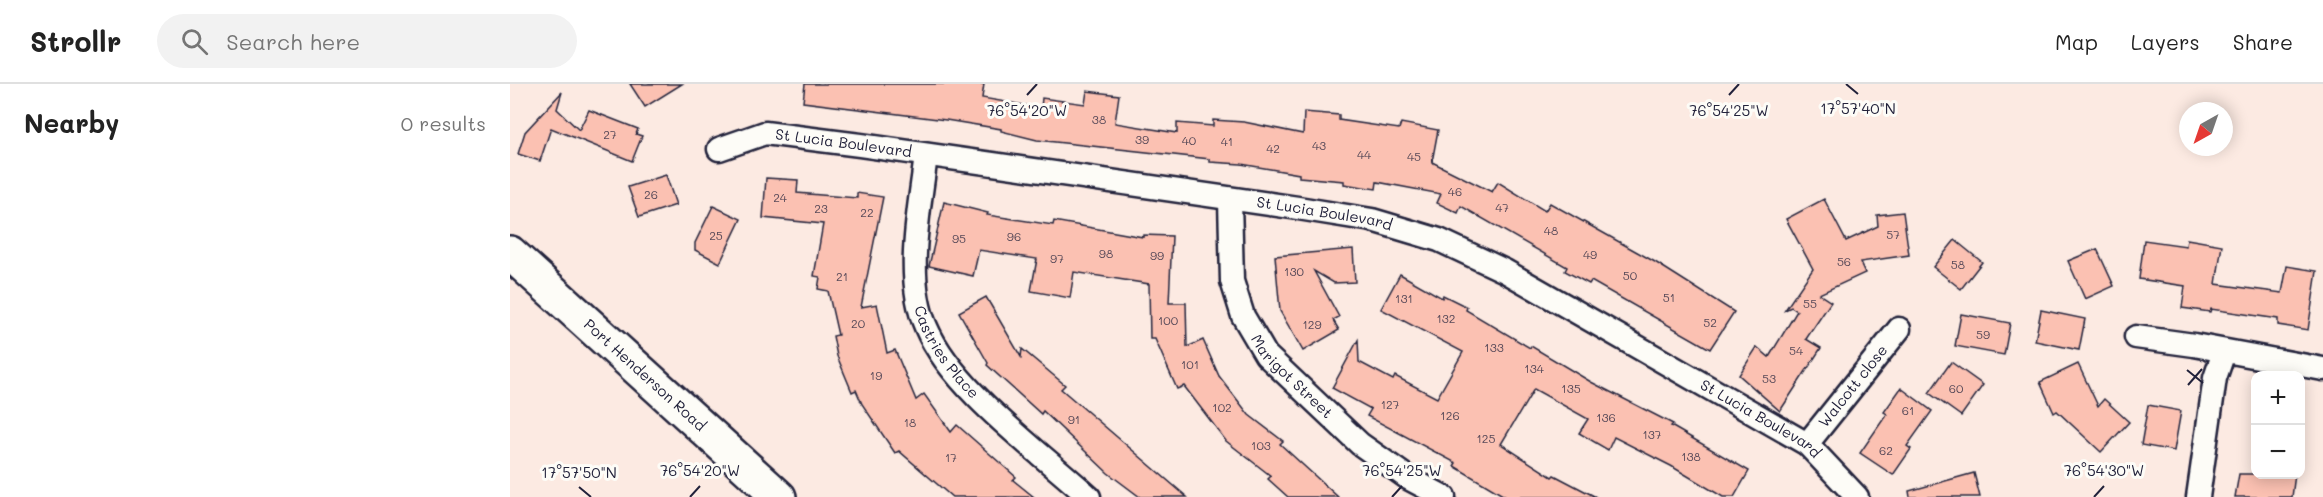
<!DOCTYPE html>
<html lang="en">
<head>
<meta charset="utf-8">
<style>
	:root { --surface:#fff; --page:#f2f2f2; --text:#222; --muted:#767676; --line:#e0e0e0 }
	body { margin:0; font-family:Mali,sans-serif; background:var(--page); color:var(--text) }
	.controls { position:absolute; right:18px; bottom:18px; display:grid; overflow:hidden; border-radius:12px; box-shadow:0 3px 15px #0003 }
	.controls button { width:54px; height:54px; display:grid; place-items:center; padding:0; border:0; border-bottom:2px solid var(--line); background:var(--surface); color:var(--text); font:30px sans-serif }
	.compass { position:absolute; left:1669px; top:18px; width:54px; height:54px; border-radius:50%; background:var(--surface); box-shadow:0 3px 15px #0003; rotate:220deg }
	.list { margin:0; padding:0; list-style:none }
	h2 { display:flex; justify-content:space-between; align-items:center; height:78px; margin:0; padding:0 24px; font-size:26px }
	h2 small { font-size:20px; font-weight:400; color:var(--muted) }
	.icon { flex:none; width:33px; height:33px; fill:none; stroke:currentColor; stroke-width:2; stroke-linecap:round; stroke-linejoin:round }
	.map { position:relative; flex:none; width:1813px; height:413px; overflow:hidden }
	header { display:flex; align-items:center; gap:36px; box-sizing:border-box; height:84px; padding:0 30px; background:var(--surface); border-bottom:2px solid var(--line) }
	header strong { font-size:28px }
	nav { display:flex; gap:33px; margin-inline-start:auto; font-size:21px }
	.search { width:420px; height:54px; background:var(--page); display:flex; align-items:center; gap:15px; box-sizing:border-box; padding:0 21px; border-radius:33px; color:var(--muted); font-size:22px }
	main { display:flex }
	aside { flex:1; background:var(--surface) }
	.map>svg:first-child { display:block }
</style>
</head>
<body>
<header>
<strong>Strollr</strong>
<div class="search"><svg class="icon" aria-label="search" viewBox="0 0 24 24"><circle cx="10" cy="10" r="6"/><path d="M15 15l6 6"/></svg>Search here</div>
<nav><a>Map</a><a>Layers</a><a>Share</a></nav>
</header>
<main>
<aside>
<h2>Nearby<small>0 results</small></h2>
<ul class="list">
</ul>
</aside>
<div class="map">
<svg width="1813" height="413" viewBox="0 0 1813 413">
	<rect width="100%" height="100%" fill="#fceae2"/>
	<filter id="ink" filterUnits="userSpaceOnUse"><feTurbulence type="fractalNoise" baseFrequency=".0167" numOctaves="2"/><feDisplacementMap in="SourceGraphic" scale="12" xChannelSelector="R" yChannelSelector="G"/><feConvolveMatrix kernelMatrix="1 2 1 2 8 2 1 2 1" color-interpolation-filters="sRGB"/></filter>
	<g filter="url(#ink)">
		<g fill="#fbc1b2" stroke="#22223b" stroke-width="1.5">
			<path d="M120,0H172L135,23Z"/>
			<path d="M295,0H474L472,14L531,24L532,14L575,20L577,7L609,11L605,39L667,49V39L703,42V36L734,38L793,50L794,28L829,31V36L889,45L891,39L928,46L922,78L982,108L988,98L1035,127L1040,119L1145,178L1224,228L1200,265L1081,197L1079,200L1055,187L1057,183L951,122L948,129L927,119L931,110L867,98L866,105L834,100V97L789,93V90L731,80L700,78V75L527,56L491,47V45L436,36L293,18Z"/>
			<path d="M52,8L47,25L69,46L79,26L128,45L126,50L132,52L122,77L41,44L30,77L8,70L15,48Z"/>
			<path d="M156,91L166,121L129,133L118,103Z"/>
			<path d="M256,94L288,96L287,109L347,114V109L373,113L351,223L367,220L377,269L385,266L406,316L414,310L441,348L447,341L506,393L503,396L524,413H442L389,367L385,369L352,320L346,306L342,308L327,272L323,252L328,251L318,207L308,205L310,193L304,192L313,140L253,134Z"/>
			<path d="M1314,115L1336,157L1368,142L1367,131L1393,128L1399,171L1350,178L1355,189L1309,210L1321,218L1296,255L1311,264L1270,327L1229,291L1247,263L1259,273L1287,227L1281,223L1275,226L1303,185L1276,135Z"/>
			<path d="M434,118L478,129L477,131L543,141L544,137L633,153V151L662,152L659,219H676L677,263L693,256L709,292L739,331L773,357L770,360L828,413H778L758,395L761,392L716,357L674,302L667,305L645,255H640L639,200L564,188L560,214L521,207L527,175L469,166L463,192L419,182Z"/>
			<path d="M203,122L231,135L210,179L185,166V159Z"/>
			<path d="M1677,155L1712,161L1706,200L1772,209L1777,182L1807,187L1798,246L1768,241V235L1701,225L1700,228L1672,224L1675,202L1629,195L1634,156L1676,162Z"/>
			<path d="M1445,156L1472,178L1451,205L1423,183Z"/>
			<path d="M843,165L845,198L824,199L804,187L829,233L823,236L829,246L793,267L770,227L765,172Z"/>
			<path d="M1587,165L1604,202L1575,215L1558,177Z"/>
			<path d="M890,190L932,214L933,211L957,223L956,226L1020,264L1021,262L1081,298L1163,340L1161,342L1239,387L1224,413H1213L1161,382L1104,353L1098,366L1069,349L1078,335L1024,305L991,360L1042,393L1044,391L1086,413H996L944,382L946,379L857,332L861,325L822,304L848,256L849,278L883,296L885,292L927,314L953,268L871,225Z"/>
			<path d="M476,213L511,273L512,265L555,301L551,305L677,413H630L598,389L533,327L531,330L477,281L478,279L449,228Z"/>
			<path d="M1531,226L1575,235L1569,266L1525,257Z"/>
			<path d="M1451,230L1500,239L1494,271L1445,262Z"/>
			<path d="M1441,278L1473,301L1451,332L1419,309Z"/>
			<path d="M1568,280L1588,322L1594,315L1619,338L1591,368L1547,327L1544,329L1530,298Z"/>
			<path d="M1391,304L1422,327L1397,362L1401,365L1383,391L1350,369L1377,330L1374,328Z"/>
			<path d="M1638,321L1671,327L1664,367L1631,361Z"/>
			<path d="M1464,389L1470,413H1400L1399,407Z"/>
			<path d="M1729,390H1785L1782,413H1725Z"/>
		</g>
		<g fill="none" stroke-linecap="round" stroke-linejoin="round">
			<g stroke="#22223b" stroke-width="27">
				<g id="street">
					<path id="s1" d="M209,65L255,49L350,61L788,124L862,136L929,156L995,187L1297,360L1347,413"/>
					<path id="s2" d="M416,71C410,123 394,194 416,243C442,305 529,367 579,413"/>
					<path id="s3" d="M720,116L722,197L733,232L756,271L850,360L898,394L934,413"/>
					<path d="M1626,253L1684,261L1813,285"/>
					<path id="s4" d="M1297,360L1389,245"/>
					<path d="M1688,413L1705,294L1714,268"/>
				</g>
			</g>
			<g stroke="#22223b" stroke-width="38">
				<g id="secondary">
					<path id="s5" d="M0,169L269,413"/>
				</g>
			</g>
			<use href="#street" stroke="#fdfcf7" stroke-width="22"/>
			<use href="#secondary" stroke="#fdfcf7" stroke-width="33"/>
		</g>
	</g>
	<path fill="none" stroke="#22223b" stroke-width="2" d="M1336,0L1348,10M517,11L527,0M1219,11L1229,0M1677,286L1693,299M1678,301L1692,285M69,403L81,413M180,413L190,402M882,413L892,402M1584,413L1594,402"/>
	<g text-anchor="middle" stroke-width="6" stroke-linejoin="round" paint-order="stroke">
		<g font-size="12" fill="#584a59">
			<text x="589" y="40">38</text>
			<text x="100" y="55">27</text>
			<text x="632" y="60">39</text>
			<text x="679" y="61">40</text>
			<text x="717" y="62">41</text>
			<text x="809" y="66">43</text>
			<text x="763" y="69">42</text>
			<text x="854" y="75">44</text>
			<text x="904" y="77">45</text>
			<text x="945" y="112">46</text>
			<text x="141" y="115">26</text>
			<text x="270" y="118">24</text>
			<text x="992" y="128">47</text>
			<text x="311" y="129">23</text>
			<text x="357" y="133">22</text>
			<text x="1041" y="151">48</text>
			<text x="1383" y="155">57</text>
			<text x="206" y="156">25</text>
			<text x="504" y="157">96</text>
			<text x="449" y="159">95</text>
			<text x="596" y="174">98</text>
			<text x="1080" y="175">49</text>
			<text x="647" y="176">99</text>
			<text x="547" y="179">97</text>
			<text x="1334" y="182">56</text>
			<text x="1448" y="185">58</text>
			<text x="784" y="192">130</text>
			<text x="1120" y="196">50</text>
			<text x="332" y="197">21</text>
			<text x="1159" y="218">51</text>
			<text x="894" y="219">131</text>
			<text x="1300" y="224">55</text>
			<text x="936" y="239">132</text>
			<text x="658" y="241">100</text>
			<text x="1200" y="243">52</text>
			<text x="348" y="244">20</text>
			<text x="802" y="245">129</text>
			<text x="1473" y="255">59</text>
			<text x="984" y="268">133</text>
			<text x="1286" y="271">54</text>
			<text x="680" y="285">101</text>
			<text x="1024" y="289">134</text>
			<text x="366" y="296">19</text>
			<text x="1259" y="299">53</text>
			<text x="1061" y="309">135</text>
			<text x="1446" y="309">60</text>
			<text x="880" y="325">127</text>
			<text x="712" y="328">102</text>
			<text x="1398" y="331">61</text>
			<text x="940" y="336">126</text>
			<text x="1096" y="338">136</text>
			<text x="564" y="340">91</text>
			<text x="400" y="343">18</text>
			<text x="1142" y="355">137</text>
			<text x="976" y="359">125</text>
			<text x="751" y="366">103</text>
			<text x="1376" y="371">62</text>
			<text x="1181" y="377">138</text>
			<text x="441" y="378">17</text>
		</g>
		<g font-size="15" fill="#22223b" stroke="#fdfcf7">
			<text dy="5" stroke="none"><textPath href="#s1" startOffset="128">St Lucia Boulevard</textPath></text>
			<text dy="5" stroke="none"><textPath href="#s1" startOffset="614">St Lucia Boulevard</textPath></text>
			<text dy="5" stroke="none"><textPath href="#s2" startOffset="206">Castries Place</textPath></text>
			<text dy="5" stroke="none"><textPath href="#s5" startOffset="182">Port Henderson Road</textPath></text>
			<text dy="5" stroke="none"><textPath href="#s3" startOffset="196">Marigot Street</textPath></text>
			<text dy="5" stroke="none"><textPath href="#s4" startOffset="74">Walcott close</textPath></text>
			<text dy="5" stroke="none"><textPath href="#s1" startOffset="1100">St Lucia Boulevard</textPath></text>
		</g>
	</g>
	<g font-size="15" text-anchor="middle" fill="#22223b" stroke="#fdfcf7" stroke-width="6" stroke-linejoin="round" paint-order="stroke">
		<text x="1348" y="30">17°57'40"N</text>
		<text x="517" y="32">76°54'20"W</text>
		<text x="1219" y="32">76°54'25"W</text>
		<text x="190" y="392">76°54'20"W</text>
		<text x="892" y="392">76°54'25"W</text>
		<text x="1594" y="392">76°54'30"W</text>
		<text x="69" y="394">17°57'50"N</text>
	</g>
</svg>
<div class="controls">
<button>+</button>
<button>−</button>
</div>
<svg class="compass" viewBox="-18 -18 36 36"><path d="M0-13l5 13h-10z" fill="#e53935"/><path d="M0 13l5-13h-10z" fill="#767676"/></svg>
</div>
</main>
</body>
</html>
